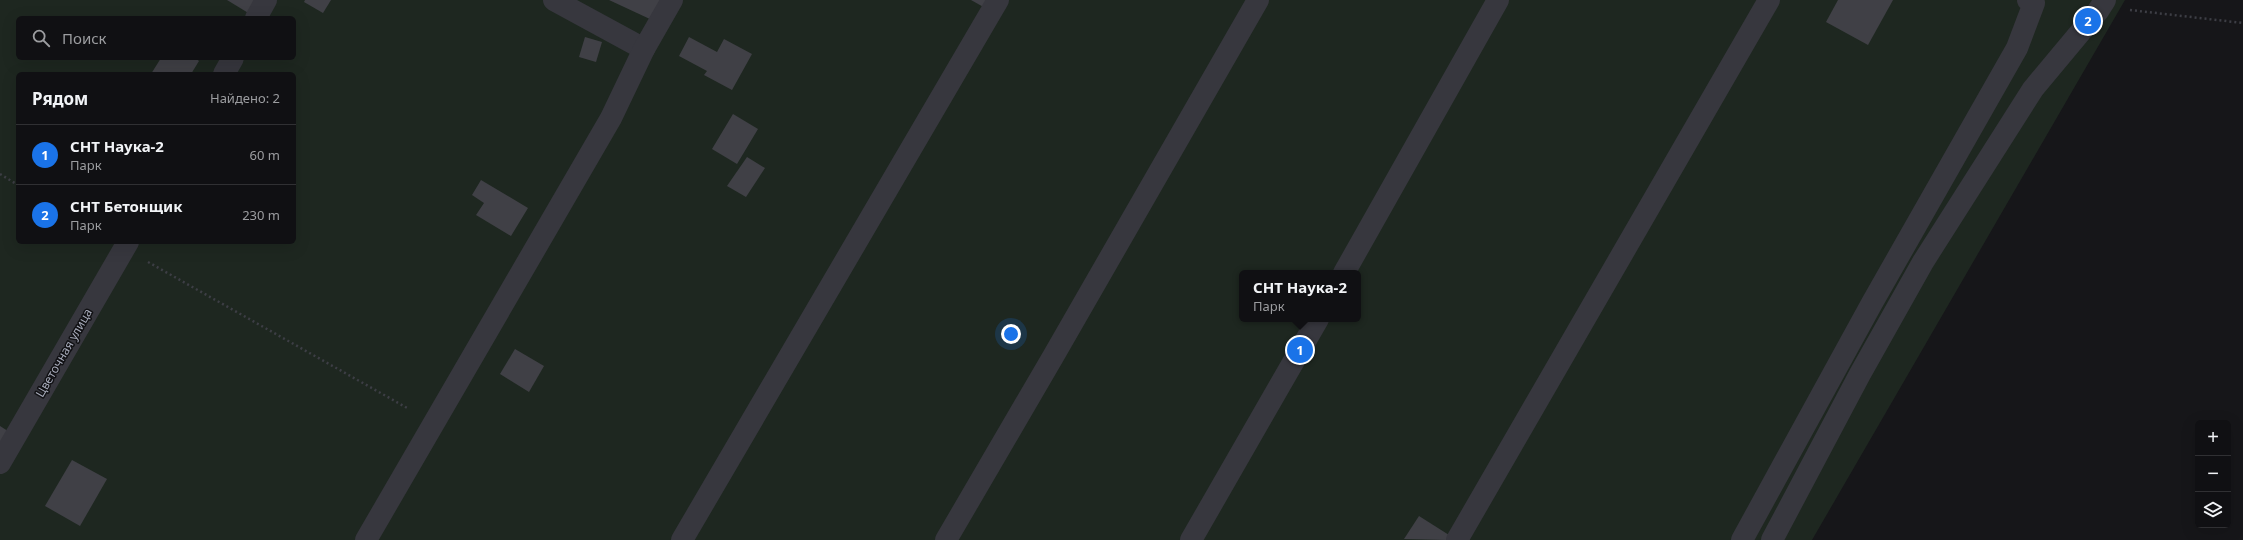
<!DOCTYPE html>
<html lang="ru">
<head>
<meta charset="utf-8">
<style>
	:root { --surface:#101013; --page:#19191c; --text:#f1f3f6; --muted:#9c9da0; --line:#303033; --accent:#1a73e8 }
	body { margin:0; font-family:"Noto Sans",sans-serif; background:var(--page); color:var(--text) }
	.controls { position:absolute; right:12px; bottom:12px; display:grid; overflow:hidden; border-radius:6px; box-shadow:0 4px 16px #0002 }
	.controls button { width:36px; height:36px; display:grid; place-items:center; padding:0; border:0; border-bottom:1px solid var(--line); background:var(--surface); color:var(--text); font:20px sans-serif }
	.you { position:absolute; left:1011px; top:334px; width:14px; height:14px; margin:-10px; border:3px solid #fff; border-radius:50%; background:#1a73e8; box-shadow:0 0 0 6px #1a73e833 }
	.badge { display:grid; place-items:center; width:26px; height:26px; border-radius:50%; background:var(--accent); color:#fff; font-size:13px; font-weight:700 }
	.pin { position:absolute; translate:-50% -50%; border:2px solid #fff; box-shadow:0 1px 4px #0006 }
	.popup { position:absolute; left:1239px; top:270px; width:122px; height:52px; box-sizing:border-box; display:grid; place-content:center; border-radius:6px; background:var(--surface); filter:drop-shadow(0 1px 3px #0005); font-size:13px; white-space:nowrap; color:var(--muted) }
	.popup b { font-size:15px; color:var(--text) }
	.popup::after { content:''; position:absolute; left:50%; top:100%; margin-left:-8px; border:8px solid transparent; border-top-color:var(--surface) }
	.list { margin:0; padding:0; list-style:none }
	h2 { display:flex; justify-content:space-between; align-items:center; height:52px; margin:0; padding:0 16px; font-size:17px }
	h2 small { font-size:13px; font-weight:400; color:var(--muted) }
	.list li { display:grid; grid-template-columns:26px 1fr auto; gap:12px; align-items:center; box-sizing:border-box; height:60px; padding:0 16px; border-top:1px solid var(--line) }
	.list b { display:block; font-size:15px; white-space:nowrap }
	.list p { margin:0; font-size:13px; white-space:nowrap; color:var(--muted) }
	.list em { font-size:13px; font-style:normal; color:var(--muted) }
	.icon { flex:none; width:22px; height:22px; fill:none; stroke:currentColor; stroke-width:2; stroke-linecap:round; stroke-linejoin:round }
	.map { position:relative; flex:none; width:2243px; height:540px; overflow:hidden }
	.search { position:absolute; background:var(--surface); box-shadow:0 4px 16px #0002; left:16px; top:16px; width:280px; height:44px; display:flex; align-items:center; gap:10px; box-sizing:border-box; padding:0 14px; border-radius:6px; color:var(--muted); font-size:15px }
	.panel { position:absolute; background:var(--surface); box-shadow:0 4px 16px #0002; left:16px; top:72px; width:280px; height:172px; border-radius:6px }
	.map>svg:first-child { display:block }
</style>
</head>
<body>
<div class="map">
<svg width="2243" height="540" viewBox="0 0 2243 540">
	<rect width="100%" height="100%" fill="#161619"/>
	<path fill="#1e2720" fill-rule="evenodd" d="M0,0H2125L1812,540H0ZM18,18H294V58H18ZM18,74H294V242H18ZM1242,273H1358V319H1242Z"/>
	<g fill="#404046">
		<path d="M227,0H258L250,14Z"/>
		<path d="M305,0H331L323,13L304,2Z"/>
		<path d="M609,0H661L652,20Z"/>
		<path d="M971,0H993L987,9Z"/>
		<path d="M1838,0H1893L1868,45L1826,22Z"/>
		<path d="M585,37L602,42L596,62L579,57Z"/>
		<path d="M689,37L717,52L724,39L752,54L732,90L704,75L707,71L679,56Z"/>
		<path d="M161,58H195L199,61L191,74H151Z"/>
		<path d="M733,114L758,129L737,164L712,149Z"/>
		<path d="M747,157L765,168L746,197L727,186Z"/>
		<path d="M481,180L528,208L511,236L476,215L484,203L472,195Z"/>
		<path d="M515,349L544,366L529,392L500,374Z"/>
		<path d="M0,426L11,433L0,451Z"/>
		<path d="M72,460L107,479L80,526L45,506Z"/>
		<path d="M1419,516L1449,535L1446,540L1404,539Z"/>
	</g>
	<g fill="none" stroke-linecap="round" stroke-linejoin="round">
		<g stroke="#3d3e45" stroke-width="2.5" stroke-dasharray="2 3" stroke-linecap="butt">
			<path d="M2130,10L2243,23"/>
			<path d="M0,174L18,185"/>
			<path d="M148,262L409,409"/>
		</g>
		<g stroke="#37373e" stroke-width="22">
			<path d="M554,0L644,49"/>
			<path d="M256,18L266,0"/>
			<path d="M224,74L233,58"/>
			<path d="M1344,273L1498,0"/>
			<path d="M0,463L128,242"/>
			<path d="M366,540L611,118L644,49L672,0"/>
			<path d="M682,540L998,0"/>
			<path d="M946,540L1054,355L1258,0"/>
			<path d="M1191,540L1318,319"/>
			<path d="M1457,540L1769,0"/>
			<path d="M1742,540L1872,303L2017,48L2034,3L2028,0"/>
			<path d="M1772,540L1860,374L1923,262L2033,89L2098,11L2105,0"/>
		</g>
	</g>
	<g text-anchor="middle" stroke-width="3" stroke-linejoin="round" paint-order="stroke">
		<g font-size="12" fill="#a7abba" stroke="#111114">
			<text transform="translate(64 353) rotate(-60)" y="4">Цветочная улица</text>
		</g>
	</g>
</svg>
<div class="controls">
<button>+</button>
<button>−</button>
<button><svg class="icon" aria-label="layers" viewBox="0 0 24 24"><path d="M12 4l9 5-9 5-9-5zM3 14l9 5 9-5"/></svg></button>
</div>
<div class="you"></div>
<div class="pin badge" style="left:1300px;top:350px">1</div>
<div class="popup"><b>СНТ Наука-2</b>Парк</div>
<div class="pin badge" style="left:2088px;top:21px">2</div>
<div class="search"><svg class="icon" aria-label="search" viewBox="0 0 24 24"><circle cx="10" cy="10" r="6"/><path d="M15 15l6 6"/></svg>Поиск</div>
<section class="panel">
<h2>Рядом<small>Найдено: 2</small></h2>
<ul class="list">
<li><span class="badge">1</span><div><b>СНТ Наука-2</b><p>Парк</p></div><em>60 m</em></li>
<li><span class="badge">2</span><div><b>СНТ Бетонщик</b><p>Парк</p></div><em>230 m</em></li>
</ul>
</section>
</div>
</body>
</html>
